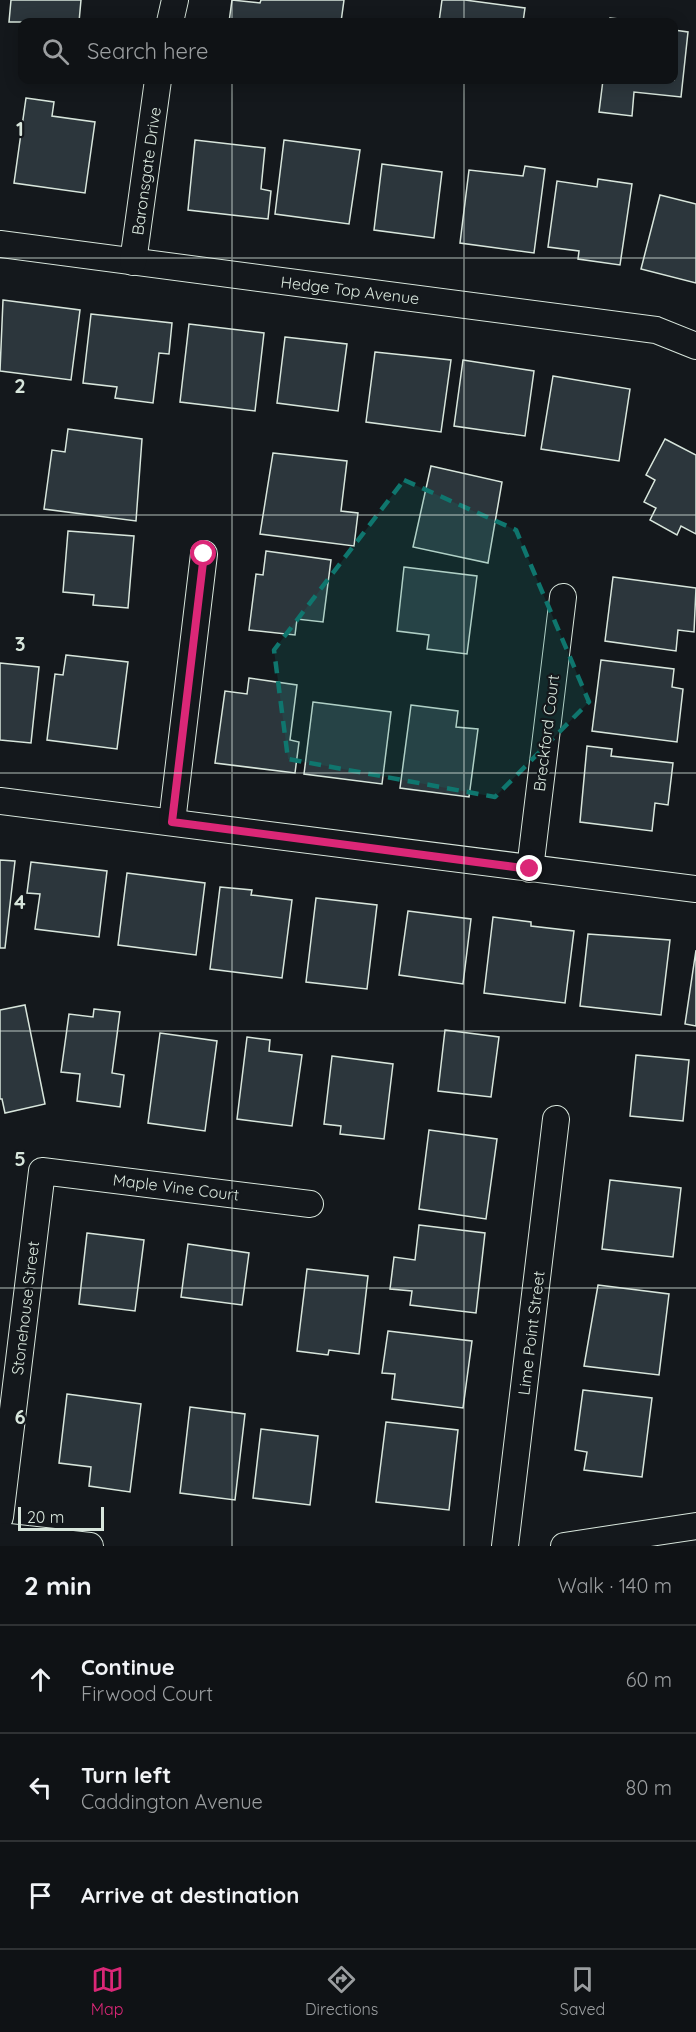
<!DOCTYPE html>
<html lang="en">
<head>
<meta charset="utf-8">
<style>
	:root { --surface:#0f1215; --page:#1d2022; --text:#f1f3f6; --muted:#9b9ea0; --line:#2f3234; --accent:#db2777 }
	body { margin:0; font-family:Quicksand,sans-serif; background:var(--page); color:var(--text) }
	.scale { position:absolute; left:18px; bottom:15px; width:86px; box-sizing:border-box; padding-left:6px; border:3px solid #d8e6dc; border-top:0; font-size:16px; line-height:21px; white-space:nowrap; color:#d8e6dc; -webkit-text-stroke:4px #14181c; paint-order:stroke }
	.stop { position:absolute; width:18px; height:18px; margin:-14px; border:4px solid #db2777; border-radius:50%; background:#fff }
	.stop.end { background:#db2777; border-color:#fff; box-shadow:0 2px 6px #0008 }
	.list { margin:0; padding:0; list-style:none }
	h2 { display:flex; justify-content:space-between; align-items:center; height:78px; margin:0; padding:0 24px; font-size:26px }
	h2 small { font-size:20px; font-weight:400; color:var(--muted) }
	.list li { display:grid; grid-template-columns:39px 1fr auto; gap:18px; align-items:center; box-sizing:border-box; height:108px; padding:0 24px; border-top:2px solid var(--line) }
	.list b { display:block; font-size:22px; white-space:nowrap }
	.list p { margin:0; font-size:20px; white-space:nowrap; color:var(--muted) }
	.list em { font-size:20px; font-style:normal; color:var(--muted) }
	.icon { flex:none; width:33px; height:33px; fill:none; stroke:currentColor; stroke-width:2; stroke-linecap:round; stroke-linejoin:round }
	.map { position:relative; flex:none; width:696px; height:1546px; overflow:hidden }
	.search { position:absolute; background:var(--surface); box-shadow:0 3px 15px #0003; left:18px; right:18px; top:18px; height:66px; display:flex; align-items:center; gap:15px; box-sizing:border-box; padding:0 21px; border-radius:12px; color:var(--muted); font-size:22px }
	.sheet { height:402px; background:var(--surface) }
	nav { display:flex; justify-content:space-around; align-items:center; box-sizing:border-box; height:84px; border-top:2px solid var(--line); background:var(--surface); font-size:16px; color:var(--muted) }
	nav a { display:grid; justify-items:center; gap:3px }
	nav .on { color:var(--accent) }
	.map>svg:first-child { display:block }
</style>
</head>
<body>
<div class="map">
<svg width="696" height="1546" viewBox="0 0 696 1546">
	<rect width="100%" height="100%" fill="#14181c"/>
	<g fill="#2c363c" stroke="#d8e6dc" stroke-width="1.5">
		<path d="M11,0H81L79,22H9Z"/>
		<path d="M232,0L260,3L261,0H344L341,22H229Z"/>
		<path d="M442,0H465L525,8L523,22H439Z"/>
		<path d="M610,18L647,22H610Z"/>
		<path d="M674,30L688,32L681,97L634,92L632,116L599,112L603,80H674Z"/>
		<path d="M26,98L54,102L52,116L95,122L85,193L14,183Z"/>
		<path d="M195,140L265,148L261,189L271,191L268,219L188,210Z"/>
		<path d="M284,140L360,150L349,224L275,214Z"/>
		<path d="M382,164L442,172L434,238L374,230Z"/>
		<path d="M525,166L545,169L534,253L460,243L469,170L523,176Z"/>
		<path d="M598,179L632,184L620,265L578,259L579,251L548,247L557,181L597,187Z"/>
		<path d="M660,195L696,204V283L641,269Z"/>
		<path d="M3,300L80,310L71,380L0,371Z"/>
		<path d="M91,314L172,323L169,354L159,353L153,403L115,398L117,387L83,383Z"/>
		<path d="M189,324L264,333L255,411L180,402Z"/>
		<path d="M285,337L347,344L338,411L277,403Z"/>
		<path d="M375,352L451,360L441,432L366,422Z"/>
		<path d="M463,360L534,371L525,436L454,426Z"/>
		<path d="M553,376L630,389L619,461L541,449Z"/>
		<path d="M68,429L142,439L136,521L44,509L52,450L65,452Z"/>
		<path d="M665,439L696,455V534L681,526L677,535L650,520L656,508L644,502L655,480L646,475Z"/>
		<path d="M273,453L347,461L341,511L358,513L354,546L260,534Z"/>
		<path d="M431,466L502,482L488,563L413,547Z"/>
		<path d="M68,531L134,536L128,608L93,605L94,595L63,592Z"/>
		<path d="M266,551L331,560L323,622L297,619L295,635L249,630L256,574L263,575Z"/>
		<path d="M404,567L477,576L467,654L427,649L429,635L397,631Z"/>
		<path d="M613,577L696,588L694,632L678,630L676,651L605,641Z"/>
		<path d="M66,655L128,662L117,749L47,740L55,674L63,675Z"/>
		<path d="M601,660L674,669L672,687L683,689L677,742L592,731Z"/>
		<path d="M0,663L39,667L31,743L0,740Z"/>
		<path d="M249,678L297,685L290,740L299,742L295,773L215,763L225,691L247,694Z"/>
		<path d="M313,702L391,712L382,784L304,774Z"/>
		<path d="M411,705L458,711L456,727L478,729L469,797L400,788Z"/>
		<path d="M587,746L612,749L611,756L673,763L668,805L655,803L652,831L580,822Z"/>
		<path d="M0,860L15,861L5,948H0Z"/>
		<path d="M31,862L107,871L99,937L35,929L40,894L27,893Z"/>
		<path d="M127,873L205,883L196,955L118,945Z"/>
		<path d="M220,887L252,890L251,895L292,900L282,978L210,969Z"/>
		<path d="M316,898L377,905L367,989L306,982Z"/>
		<path d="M408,911L471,919L463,984L399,975Z"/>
		<path d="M493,917L531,922V926L574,931L565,1003L484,993Z"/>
		<path d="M588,934L670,940L661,1015L580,1006Z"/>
		<path d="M696,950V1026L685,1024Z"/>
		<path d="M25,1005L45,1104L5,1113L2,1099H0V1010Z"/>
		<path d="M94,1009L120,1012L112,1073L124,1075L120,1107L77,1101L80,1074L61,1072L69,1014L93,1017Z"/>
		<path d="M445,1030L499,1037L491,1097L438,1091Z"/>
		<path d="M160,1033L217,1041L205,1131L148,1123Z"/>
		<path d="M247,1037L270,1040L269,1051L302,1055L292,1126L237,1119Z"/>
		<path d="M636,1055L689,1060L683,1121L630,1116Z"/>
		<path d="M332,1056L393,1064L384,1139L340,1134L341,1126L324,1124Z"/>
		<path d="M429,1130L497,1139L486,1219L419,1209Z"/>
		<path d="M610,1180L681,1188L673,1257L602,1249Z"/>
		<path d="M419,1225L485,1233L476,1313L410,1305L412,1291L390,1289L394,1257L415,1260Z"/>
		<path d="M87,1233L144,1240L135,1311L79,1304Z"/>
		<path d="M188,1244L249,1253L242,1305L181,1297Z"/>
		<path d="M307,1269L368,1276L359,1354L329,1350L328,1355L297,1351Z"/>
		<path d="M598,1285L669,1294L659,1375L584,1366Z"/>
		<path d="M388,1331L472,1341L463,1408L392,1399L395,1374L382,1373Z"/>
		<path d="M583,1390L652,1398L642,1477L584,1470L587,1452L575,1450Z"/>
		<path d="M67,1394L141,1404L130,1492L89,1486L91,1467L59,1463Z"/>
		<path d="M190,1407L245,1414L235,1500L180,1493Z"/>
		<path d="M386,1422L458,1430L449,1510L376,1502Z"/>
		<path d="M261,1429L318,1436L310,1505L253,1498Z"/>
	</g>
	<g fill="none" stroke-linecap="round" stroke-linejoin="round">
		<g stroke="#d8e6dc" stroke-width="28">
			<g id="street">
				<path d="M170,22L175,0"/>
				<path d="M0,244L656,330L696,346"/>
				<path d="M133,262L158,80"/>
				<path d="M0,801L696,889"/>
				<path d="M172,822L204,554"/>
				<path d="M530,869L563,597"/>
				<path d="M0,1517L42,1171L310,1204"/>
				<path d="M0,1536L90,1546"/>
				<path d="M505,1546L556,1119"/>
				<path d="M564,1546L696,1526"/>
			</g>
		</g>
		<use href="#street" stroke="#14181c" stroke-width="26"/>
	</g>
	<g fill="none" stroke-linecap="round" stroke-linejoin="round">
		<path stroke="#db2777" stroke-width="8" d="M204,554L172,822L530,869"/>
	</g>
	<path fill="#0f766e" fill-opacity="0.2" stroke="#0f766e" stroke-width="4.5" stroke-dasharray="12 8" stroke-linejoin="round" d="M404,480L516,530L589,702L495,797L288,759L274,650Z"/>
	<path fill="none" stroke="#d8e6dc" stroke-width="1.5" stroke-opacity="0.55" d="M232,0V22M464,0V22M232,80V1546M464,80V1546M0,258H696M0,515H696M0,773H696M0,1031H696M0,1288H696"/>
	<g text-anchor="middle" stroke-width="4.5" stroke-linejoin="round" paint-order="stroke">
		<g font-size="16" fill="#d8e6dc" stroke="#14181c">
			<text transform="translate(146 171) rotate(-82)" y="6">Baronsgate Drive</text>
			<text transform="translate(350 290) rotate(7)" y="6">Hedge Top Avenue</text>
			<text transform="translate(546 733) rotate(-83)" y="6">Breckford Court</text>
			<text transform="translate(176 1187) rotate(7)" y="6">Maple Vine Court</text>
			<text transform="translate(25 1308) rotate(-83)" y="6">Stonehouse Street</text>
			<text transform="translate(531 1333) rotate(-83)" y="6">Lime Point Street</text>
		</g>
	</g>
	<g font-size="20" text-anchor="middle" font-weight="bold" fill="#d8e6dc" stroke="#14181c" stroke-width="4.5" stroke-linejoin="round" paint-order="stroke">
		<text x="20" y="136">1</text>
		<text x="20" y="393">2</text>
		<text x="20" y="651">3</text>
		<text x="20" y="909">4</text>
		<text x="20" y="1166">5</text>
		<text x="20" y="1424">6</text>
	</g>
</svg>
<div class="scale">20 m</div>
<div class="stop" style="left:204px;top:554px"></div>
<div class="stop end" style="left:530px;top:869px"></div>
<div class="search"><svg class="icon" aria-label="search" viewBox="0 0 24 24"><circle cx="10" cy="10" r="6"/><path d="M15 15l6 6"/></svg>Search here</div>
</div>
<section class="sheet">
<h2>2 min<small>Walk · 140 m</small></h2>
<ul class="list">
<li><svg class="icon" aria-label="ahead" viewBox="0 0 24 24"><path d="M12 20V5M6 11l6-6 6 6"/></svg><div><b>Continue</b><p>Firwood Court</p></div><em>60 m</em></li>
<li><svg class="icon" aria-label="left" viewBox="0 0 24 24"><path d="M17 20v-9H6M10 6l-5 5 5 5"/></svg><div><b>Turn left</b><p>Caddington Avenue</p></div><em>80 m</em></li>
<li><svg class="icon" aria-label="arrive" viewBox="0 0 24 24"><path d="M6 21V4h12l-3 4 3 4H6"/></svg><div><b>Arrive at destination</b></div></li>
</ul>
</section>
<nav>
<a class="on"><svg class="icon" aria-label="map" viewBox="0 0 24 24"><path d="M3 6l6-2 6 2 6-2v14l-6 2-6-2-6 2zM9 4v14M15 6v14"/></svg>Map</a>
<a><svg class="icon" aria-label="directions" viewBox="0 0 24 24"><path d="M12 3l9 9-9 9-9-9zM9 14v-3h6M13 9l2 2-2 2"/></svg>Directions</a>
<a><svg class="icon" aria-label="saved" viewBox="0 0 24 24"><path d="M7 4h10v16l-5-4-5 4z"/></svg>Saved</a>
</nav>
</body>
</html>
